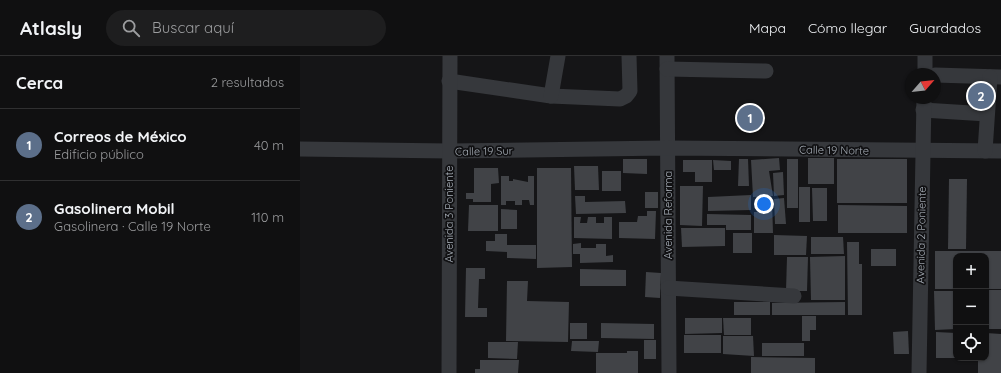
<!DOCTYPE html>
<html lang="es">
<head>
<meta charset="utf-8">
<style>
	:root { --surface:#101011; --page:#1e1e1f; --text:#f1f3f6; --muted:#9c9d9f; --line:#303031; --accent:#d93025 }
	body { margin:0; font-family:Quicksand,sans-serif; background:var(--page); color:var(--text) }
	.controls { position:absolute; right:12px; bottom:12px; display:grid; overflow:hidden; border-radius:8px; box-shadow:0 1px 3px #0004 }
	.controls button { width:36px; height:36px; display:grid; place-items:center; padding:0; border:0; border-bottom:1px solid var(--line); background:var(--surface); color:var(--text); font:20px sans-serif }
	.compass { position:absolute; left:605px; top:12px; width:36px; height:36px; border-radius:50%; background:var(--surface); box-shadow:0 1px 3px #0004; rotate:62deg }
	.you { position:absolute; left:464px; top:148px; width:14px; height:14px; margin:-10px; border:3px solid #fff; border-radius:50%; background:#1a73e8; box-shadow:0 0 0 6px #1a73e833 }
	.badge { display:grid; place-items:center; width:26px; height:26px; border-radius:50%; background:var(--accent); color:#fff; font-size:13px; font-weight:700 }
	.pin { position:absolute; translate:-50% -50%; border:2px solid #fff; box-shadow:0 1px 4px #0006 }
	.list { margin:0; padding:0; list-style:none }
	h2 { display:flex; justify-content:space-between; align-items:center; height:52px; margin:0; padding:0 16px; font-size:17px }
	h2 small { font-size:13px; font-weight:400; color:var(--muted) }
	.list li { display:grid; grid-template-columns:26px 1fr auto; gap:12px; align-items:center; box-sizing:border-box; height:72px; padding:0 16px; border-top:1px solid var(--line) }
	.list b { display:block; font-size:15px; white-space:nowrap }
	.list p { margin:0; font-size:13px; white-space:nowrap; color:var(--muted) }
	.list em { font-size:13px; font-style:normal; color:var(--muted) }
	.icon { flex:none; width:22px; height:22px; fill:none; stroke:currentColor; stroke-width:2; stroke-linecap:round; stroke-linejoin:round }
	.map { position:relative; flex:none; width:701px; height:317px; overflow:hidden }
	header { display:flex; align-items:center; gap:24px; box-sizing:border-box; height:56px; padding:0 20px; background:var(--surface); border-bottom:1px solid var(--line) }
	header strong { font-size:19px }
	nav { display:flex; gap:22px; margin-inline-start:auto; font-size:14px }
	.search { width:280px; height:36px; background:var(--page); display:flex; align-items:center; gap:10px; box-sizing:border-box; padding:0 14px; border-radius:22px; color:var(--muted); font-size:15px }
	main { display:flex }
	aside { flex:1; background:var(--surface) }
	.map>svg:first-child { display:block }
</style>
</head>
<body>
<header>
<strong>Atlasly</strong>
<div class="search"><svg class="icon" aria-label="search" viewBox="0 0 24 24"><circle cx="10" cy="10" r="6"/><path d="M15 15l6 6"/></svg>Buscar aquí</div>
<nav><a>Mapa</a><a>Cómo llegar</a><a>Guardados</a></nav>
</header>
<main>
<aside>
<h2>Cerca<small>2 resultados</small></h2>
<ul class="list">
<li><span class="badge" style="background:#5c6f8a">1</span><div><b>Correos de México</b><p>Edificio público</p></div><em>40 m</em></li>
<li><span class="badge" style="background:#5c6f8a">2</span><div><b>Gasolinera Mobil</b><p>Gasolinera · Calle 19 Norte</p></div><em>110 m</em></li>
</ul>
</aside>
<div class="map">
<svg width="701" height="317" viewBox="0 0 701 317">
	<rect width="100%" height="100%" fill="#151517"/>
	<g fill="#414347">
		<path d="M479,102L480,114L469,115L473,140L453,141L451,104Z"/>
		<rect x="508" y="102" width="26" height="26"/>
		<path d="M323,103H347V118L323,117Z"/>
		<path d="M439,103H448L449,130H438Z"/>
		<rect x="487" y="103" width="11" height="49"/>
		<rect x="537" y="103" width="70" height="44"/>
		<path d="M383,104H412V126H395V116H383Z"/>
		<path d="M413,104L431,105V114H414Z"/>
		<path d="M274,110H298L299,134H275Z"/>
		<path d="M174,112H198L199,127L191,128V146H173V143H166V137H174Z"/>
		<path d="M237,112H271L272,211L237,212Z"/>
		<rect x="302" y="115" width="19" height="20"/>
		<path d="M483,116L484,139L474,140L473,117Z"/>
		<path d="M201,120H209V125H213V123L228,126V120H234V149H230L229,144H222V149H215V145H206V149H201Z"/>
		<path d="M649,123H667L666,193H648Z"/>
		<path d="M380,130H403L402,170L380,169Z"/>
		<rect x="499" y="131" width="11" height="35"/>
		<path d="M512,132H527V165H513Z"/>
		<rect x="345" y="136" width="13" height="16"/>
		<path d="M451,139V154L408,155V141Z"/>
		<path d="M275,140H285V146L325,145L326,157L276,158Z"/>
		<path d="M484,142L486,168H475L474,143Z"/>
		<path d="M462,144H472L473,177H454V156H462Z"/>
		<path d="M169,149H198V175H168Z"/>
		<path d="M538,149L607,150V177H538Z"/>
		<path d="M201,153L217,154V173H201Z"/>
		<path d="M347,155H356L355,183L319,182V166H337L338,160H347Z"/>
		<path d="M407,158L451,159V174H426V169H407Z"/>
		<path d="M274,161H281L280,167H287L288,161H296V167H304V161H312V183L274,182Z"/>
		<path d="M381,172H425V190L382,191Z"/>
		<rect x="433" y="177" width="19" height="20"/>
		<path d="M195,178H207V189H236V203L207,202V196L186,195V185H195Z"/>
		<path d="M474,179L507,180L506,199H474Z"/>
		<path d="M511,181H543L544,198H511Z"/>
		<path d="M547,186H559V208H562V259H548Z"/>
		<path d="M281,187V192H296V188H306V200L313,199V206L280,207V198H273V188Z"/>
		<rect x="571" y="193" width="25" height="17"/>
		<path d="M635,195H701V233H686V200H656V233H635Z"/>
		<path d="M545,200V244H511L510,201Z"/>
		<path d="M487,201H508L507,235H486Z"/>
		<path d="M166,212H185V223H179L178,252H187V261H165Z"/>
		<path d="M280,213L326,214V230H280Z"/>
		<path d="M346,216L361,217L360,242L345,241Z"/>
		<path d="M207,225H228L227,245L269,246L268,286L206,285Z"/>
		<rect x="686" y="234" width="15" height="39"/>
		<path d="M634,235H656V273L635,274Z"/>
		<rect x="434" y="246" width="36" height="13"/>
		<path d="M545,246V259H472V247Z"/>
		<path d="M502,260H516V274H510V285H502Z"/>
		<path d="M385,262H422V277L385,278Z"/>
		<path d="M423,262H451V279H424Z"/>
		<rect x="270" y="267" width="17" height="16"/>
		<path d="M301,267L354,268V283L301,282Z"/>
		<path d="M608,275L609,298H594L593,276Z"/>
		<path d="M636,276L656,277V302H636Z"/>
		<path d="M686,277L701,278V317H678V302H686Z"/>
		<rect x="384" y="279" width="37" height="18"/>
		<path d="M423,280H453L454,300L423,298Z"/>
		<rect x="344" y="284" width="12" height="19"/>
		<path d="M272,285H299L298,296L271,295Z"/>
		<path d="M188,286H218L217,303L188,302Z"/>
		<rect x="462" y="287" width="42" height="13"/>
		<path d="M327,295H338V317H296V297H327Z"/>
		<path d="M451,301L515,302V317H451Z"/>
		<path d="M180,304H219L218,317H175V313H180Z"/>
	</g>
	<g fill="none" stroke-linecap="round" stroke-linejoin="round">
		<g stroke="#36383c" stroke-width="15">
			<path d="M367,0L369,317"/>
			<path d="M367,13L466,15"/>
			<path d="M625,18V0"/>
			<path d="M635,19L701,21"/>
			<path d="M149,25L251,40L320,43L326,40L330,35L329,0"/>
			<path d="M251,40L258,0"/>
			<path d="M623,54L687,58"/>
			<path d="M0,93L149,95L367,92L701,95"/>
			<path d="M685,95L690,21"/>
			<path d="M368,232L494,240"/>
			<path d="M149,317L150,0"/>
			<path d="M619,317L624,42"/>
		</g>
	</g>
	<g text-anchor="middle" stroke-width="3.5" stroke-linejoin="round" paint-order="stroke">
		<g font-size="11" fill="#a7aeb7" stroke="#101012">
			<text transform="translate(534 94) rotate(1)" y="4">Calle 19 Norte</text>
			<text transform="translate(184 95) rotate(-1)" y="4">Calle 19 Sur</text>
			<text transform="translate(149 158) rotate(-90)" y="4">Avenida 3 Poniente</text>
			<text transform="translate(368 159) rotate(-90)" y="4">Avenida Reforma</text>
			<text transform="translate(621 179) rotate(-89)" y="4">Avenida 2 Poniente</text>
		</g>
	</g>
</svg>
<div class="controls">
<button>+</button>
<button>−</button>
<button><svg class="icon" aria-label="locate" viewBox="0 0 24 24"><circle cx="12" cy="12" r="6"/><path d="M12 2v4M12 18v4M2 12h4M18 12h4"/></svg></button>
</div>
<svg class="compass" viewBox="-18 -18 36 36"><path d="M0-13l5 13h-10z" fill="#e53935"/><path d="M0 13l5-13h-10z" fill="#9c9d9f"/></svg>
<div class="you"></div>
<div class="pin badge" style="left:450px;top:62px;background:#5c6f8a">1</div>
<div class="pin badge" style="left:681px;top:40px;background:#5c6f8a">2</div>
</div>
</main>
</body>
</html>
